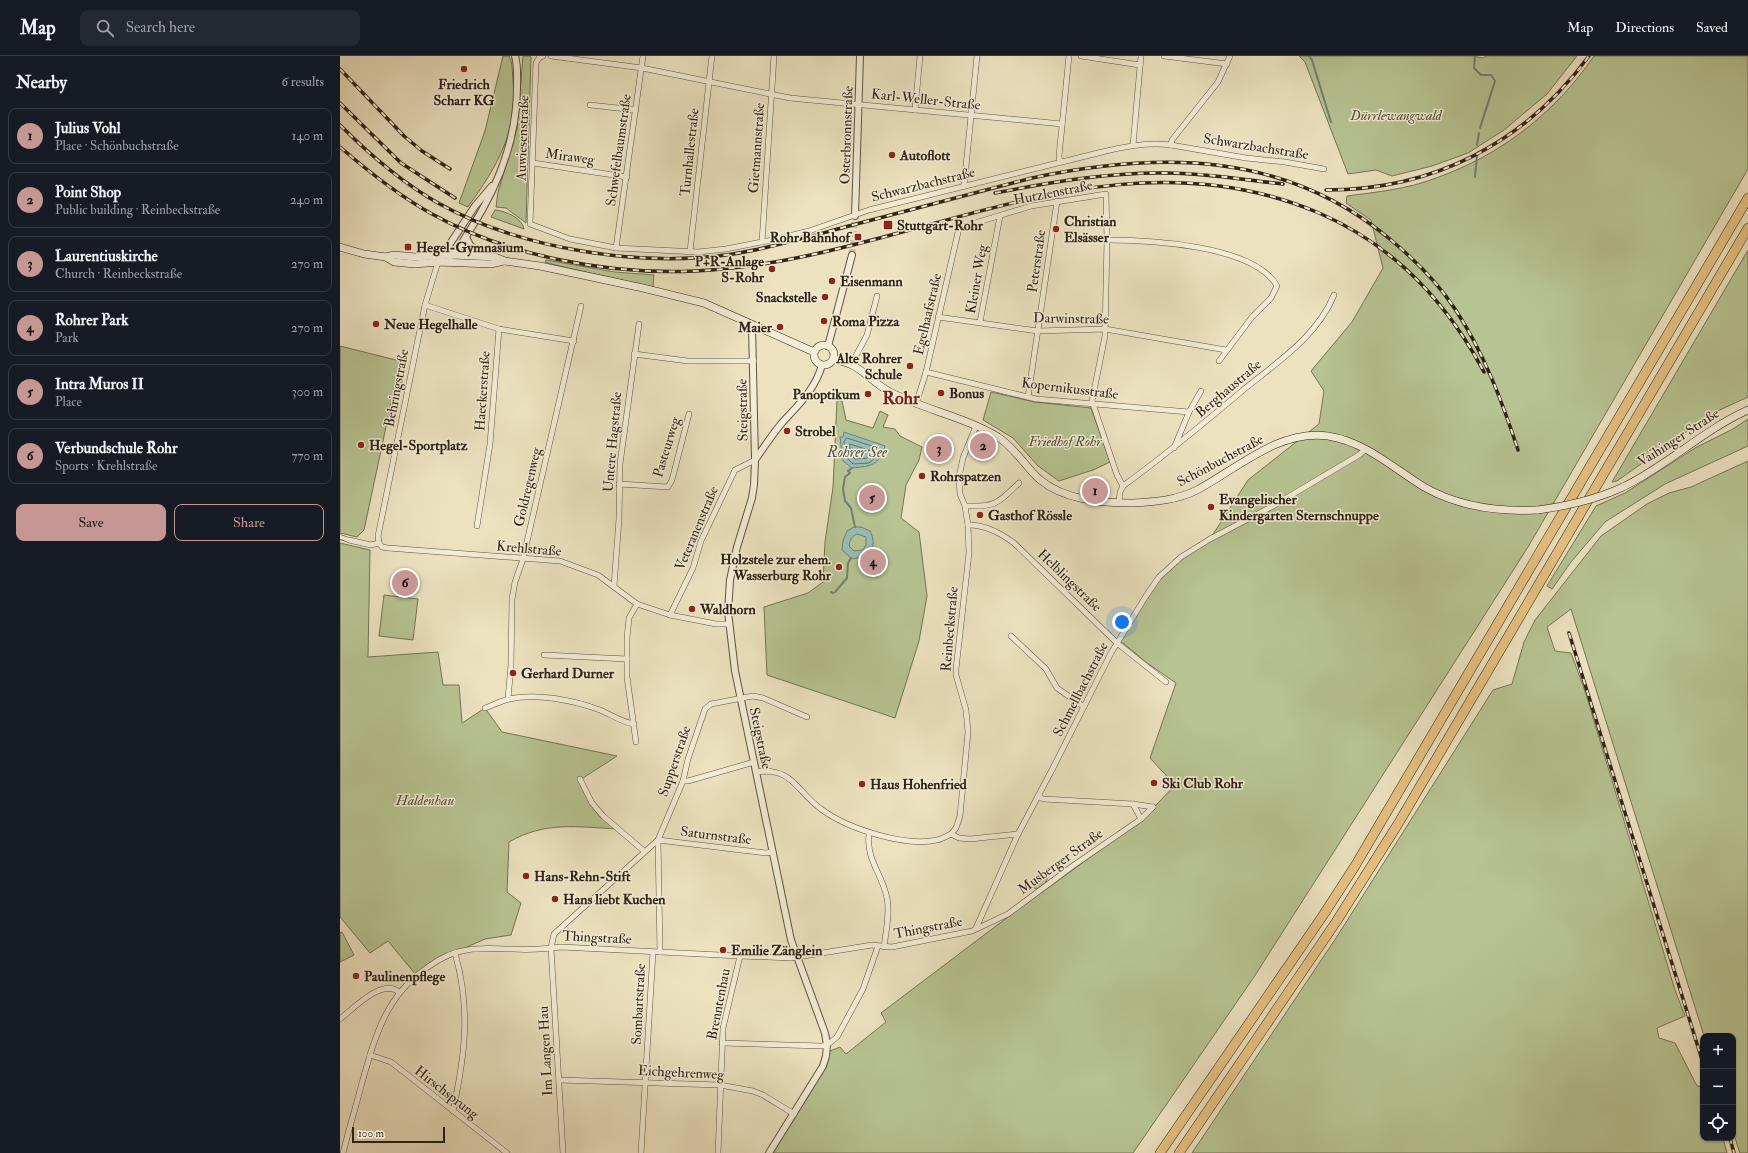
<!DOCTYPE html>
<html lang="en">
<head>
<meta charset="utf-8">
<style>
	:root { --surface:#171b24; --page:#242831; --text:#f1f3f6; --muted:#9ea1a6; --line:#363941; --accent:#c59692 }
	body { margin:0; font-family:"IM FELL Double Pica",serif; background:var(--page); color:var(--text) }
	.controls { position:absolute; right:12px; bottom:12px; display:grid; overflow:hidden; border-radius:8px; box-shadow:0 1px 3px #0004 }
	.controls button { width:36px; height:36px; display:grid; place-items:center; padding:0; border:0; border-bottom:1px solid var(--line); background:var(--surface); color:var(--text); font:20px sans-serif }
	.scale { position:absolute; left:12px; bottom:10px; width:93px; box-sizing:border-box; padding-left:4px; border:2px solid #302414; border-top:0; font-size:11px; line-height:14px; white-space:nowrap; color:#302414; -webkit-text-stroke:3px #f3ecd6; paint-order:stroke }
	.you { position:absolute; left:782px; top:566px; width:14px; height:14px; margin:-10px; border:3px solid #fff; border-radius:50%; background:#1a73e8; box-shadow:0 0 0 6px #1a73e833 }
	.badge { display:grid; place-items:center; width:26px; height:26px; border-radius:50%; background:var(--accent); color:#111; font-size:13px; font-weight:700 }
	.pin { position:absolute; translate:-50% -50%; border:2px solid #fff; box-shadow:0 1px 4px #0006 }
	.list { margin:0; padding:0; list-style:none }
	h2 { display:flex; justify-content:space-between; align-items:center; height:52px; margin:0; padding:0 16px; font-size:17px }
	h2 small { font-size:13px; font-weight:400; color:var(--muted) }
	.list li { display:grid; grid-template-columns:26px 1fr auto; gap:12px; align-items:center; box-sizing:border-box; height:56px; margin:0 8px 8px; padding:0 8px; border:1px solid var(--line); border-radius:8px }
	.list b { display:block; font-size:15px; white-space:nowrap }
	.list p { margin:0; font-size:13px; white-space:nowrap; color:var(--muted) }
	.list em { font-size:13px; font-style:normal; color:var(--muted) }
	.actions { display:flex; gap:8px; padding:12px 16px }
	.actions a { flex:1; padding:9px 0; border:1px solid var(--accent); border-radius:8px; text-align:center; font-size:14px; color:var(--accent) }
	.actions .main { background:var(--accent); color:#111 }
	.icon { flex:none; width:22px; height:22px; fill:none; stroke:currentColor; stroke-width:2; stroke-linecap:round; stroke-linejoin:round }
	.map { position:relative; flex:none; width:1408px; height:1097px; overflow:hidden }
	header { display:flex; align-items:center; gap:24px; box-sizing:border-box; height:56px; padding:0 20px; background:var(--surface); border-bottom:1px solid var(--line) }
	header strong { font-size:19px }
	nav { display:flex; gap:22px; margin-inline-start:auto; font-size:14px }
	.search { width:280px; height:36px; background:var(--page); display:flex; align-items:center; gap:10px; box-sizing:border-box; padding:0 14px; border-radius:8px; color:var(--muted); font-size:15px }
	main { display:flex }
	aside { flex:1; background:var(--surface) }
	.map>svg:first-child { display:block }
</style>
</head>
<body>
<header>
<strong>Map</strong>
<div class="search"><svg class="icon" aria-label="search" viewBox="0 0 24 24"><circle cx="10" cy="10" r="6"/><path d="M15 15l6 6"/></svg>Search here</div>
<nav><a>Map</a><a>Directions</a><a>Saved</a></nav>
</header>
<main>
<aside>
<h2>Nearby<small>6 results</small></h2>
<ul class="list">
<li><span class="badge">1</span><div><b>Julius Vohl</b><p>Place · Schönbuchstraße</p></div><em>140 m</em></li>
<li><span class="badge">2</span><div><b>Point Shop</b><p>Public building · Reinbeckstraße</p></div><em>240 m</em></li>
<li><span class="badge">3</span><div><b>Laurentiuskirche</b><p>Church · Reinbeckstraße</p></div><em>270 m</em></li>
<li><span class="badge">4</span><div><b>Rohrer Park</b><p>Park</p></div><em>270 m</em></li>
<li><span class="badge">5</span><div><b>Intra Muros II</b><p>Place</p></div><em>300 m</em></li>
<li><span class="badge">6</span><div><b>Verbundschule Rohr</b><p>Sports · Krehlstraße</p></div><em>770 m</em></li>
</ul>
<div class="actions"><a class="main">Save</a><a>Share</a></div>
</aside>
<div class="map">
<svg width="1408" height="1097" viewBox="0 0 1408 1097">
	<rect width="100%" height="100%" fill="#ece2c0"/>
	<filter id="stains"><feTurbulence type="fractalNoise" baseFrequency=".005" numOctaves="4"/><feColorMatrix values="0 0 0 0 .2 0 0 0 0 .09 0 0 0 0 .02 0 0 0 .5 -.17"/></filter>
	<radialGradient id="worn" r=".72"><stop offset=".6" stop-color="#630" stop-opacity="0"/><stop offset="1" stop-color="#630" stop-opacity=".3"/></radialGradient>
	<g fill="#b7c392" stroke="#747453">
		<path d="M163,0H169C173,7 172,16 173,24C178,77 157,110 128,151L119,147L145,75Z"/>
		<path d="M183,0H190L191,2L186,167L166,152L156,151L158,136L177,73Z"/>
		<path d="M959,0H1133L1143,2L1146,0H1237L1207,38L1164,74L1128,97L1092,110L1052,120L1036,114L1008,118L965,6Z"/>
		<path d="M1254,0H1408V113L1188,491L914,921L793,1097H433L484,1014L488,1003L490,995L500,991L506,998L546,966L541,957L664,864L804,762L835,729L810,702L836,627L807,607L783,587H777L806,540L829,511L870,483L908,424L979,368L984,335L971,315L1012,266L1043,212L1031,164L1006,147L1007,140C1037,136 1068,133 1096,122C1161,99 1215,57 1254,0Z"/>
		<path d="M155,154C166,155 182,162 184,173L151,161Z"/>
		<path d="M1408,194V341L1373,357L1277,425L1272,426Z"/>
		<path d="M206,204L275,216L314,219L313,231L219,210L205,206Z"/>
		<path d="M0,290L60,305L24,474L17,481L0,477Z"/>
		<path d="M651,336L695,346L751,352L770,406L753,414L719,425L698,410L673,382L643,364Z"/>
		<path d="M497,344L502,345L506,364L533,372L540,355L548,359L543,371L555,373L560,380L582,391L579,404L566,429L561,462L579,476L587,540L579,585L555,662L427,619L424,551L468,537L483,526L485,486L493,431Z"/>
		<path d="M1408,363V390L1325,428L1265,466L1231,506L1212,533L1207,530L1256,450L1285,437L1355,392L1393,373Z"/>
		<path d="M1408,405V1097H1400L1393,1076V980H1364L1231,553L1207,571L1215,595L1231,597L1245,635L1335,934L1345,960L1317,972L1319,982L1335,987L1357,1030H1363V1082H1383L1387,1097H852L998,879L1153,634L1172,628L1184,586L1195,564L1261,480L1307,448L1329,437L1351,431Z"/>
		<path d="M0,487L30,494L28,601L98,596L103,629H119L122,667L145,652L162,676L277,700L240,724L252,747L278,773C238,771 205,765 169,786L167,836L181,847L171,879L145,883L98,904L76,919L48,885L30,897L0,861Z"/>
		<path d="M44,539L78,543L73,584L39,580Z"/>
		<path d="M708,821L705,828L697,833L694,832L698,826Z"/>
		<path d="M2,876L14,899L0,906V877Z"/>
	</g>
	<g fill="#99bdb6" stroke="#6f8075" fill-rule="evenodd">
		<path d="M504,376L545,390C539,410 531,410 512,412L503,405L500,381H503Z"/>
		<path d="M514,471H521L530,475C534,483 534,488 531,496L522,501L512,503L502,494L503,485L507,475ZM517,478L526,481V489L523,494L514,495L509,490C510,484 511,481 517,478Z"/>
	</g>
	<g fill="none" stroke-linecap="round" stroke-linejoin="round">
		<g stroke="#647065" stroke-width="1">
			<path d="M507,382L538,392V399L529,407L513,408L507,402L504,386Z"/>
			<path d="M510,388L531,395L532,398L527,402L515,403L511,399Z"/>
		</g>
		<g stroke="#6f8075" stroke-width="2">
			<path d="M969,0L972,4L991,66"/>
			<path d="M1135,0L1134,12L1141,19H1151L1155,25L1140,72"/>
			<path d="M1137,89L1139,77"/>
			<path d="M1135,121L1137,99"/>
			<path d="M512,412L508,415L510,417L505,421L503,433L505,445L511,452L515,471"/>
			<path d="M491,536L493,537"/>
			<path d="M495,536L507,522L508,507L511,502"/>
		</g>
		<path stroke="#c6bc9e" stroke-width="6" stroke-dasharray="6 3" stroke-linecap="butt" d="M512,199L515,160"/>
		<g stroke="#5f543f" stroke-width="5.5">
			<path id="pedestrian" d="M0,481L9,484"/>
		</g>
		<g stroke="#5f543f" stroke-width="6">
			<g id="minor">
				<path d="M203,0L199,2L196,7L190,168L230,183L276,192L358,196L386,193L437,183L469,175L529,154L758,97C782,91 806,86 831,89L906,102L945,106L984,113"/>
				<path d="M211,0L302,12L450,42L722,68"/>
				<path d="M741,0L800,9"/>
				<path d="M824,0L887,8"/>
				<path d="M250,49L296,54"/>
				<path d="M575,54L580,0"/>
				<path d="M793,89L801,0"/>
				<path d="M831,89L832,84L878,26L890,0"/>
				<path d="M720,106L719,100L729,0"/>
				<path d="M193,107L287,121"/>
				<path d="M624,130L637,0"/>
				<path d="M767,184C809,184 914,189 937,230L931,242L912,261L879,305"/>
				<path d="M422,186L434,0"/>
				<path d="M276,192L303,0"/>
				<path d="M350,195L372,0"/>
				<path d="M85,249L159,273L234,285"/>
				<path d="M598,261L698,275L765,273L886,294"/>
				<path d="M640,266L660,160"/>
				<path d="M294,298L348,305H414"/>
				<path d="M511,309L527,279L537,240"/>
				<path d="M586,316L696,343L849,356"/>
				<path d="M688,341L717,145"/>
				<path d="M576,348L586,316L619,172L691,150L766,138L767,184L765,280L752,345L777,419L783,430"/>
				<path d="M834,392L849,356L861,335"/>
				<path d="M279,428L328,431L332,424L349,358"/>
				<path d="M783,430C824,400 863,368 902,335C936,307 977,281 994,239"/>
				<path d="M779,446L780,436L783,430"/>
				<path d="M625,450C656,451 657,448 679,427"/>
				<path d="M628,469C646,469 660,477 674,487L777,587L826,626"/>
				<path d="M137,470L150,388L159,273"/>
				<path d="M9,484L31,489L39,487"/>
				<path d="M39,487L42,491L48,492L220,505L258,519L297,548L330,559L376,568H389"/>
				<path d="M39,487L38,480L85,249L98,206"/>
				<path d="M274,530L279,463L280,408L299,268"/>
				<path d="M330,559L353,512L361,485L395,414L415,404"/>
				<path d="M671,580L706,613L717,632L744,651"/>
				<path d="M204,599L287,603"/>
				<path d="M168,643L171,609L172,543L175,526L183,503L241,250"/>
				<path d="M145,652C153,649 161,645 169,643C197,637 233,644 260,654C272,659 281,666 294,668"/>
				<path d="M296,686L287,621V582L289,562L297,548"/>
				<path d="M416,716C453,711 456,735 481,753C508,773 565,791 597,784C602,783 607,780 611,778L619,782L630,783L678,778"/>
				<path d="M240,723L252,747L263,760L304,795"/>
				<path d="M343,725H348L414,706"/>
				<path d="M698,740L703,743L793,748L813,751"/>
				<path d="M793,748L801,763"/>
				<path d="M529,777C526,805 542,817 547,842C550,857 546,875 544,891"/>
				<path d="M611,778L616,772L620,760L628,676L626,654L616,619V613L629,497L628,469L625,450L620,438L619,421L623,402L636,370"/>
				<path d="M636,872L678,778L714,710L771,597L806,540L819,521L841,501L870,483L933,450L1019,399L1026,393"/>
				<path d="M320,896L318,784L426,797L432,796"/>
				<path d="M0,963C14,952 42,922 59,936"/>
				<path d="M382,987L482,990L487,989L497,981L523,933L538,890"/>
				<path d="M30,999L51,1006L167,1097"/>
				<path d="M219,1024L380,1029L413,1035L423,1039L454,1058"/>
				<path d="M113,1055C125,999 131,953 115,897"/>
				<path d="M3,1097C9,1073 16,1050 22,1027C35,980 46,939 88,911C100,902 113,896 127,894C142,891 157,893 173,893C189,894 205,893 221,891L400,900L451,902L532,889L552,891L632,875L668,858L734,809L801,763L813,751"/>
				<path d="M223,1097L211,892L214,878L318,784L343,725L348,703L365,653L371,648L413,640L423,642L467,661"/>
				<path d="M301,1097L313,896"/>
				<path d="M378,1097L383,972L400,900"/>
			</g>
		</g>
		<g stroke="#5f543f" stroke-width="8">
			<g id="tertiary">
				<path d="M515,160L520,0"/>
				<path d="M126,181L130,189L142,199"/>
				<path d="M109,201C118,196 124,183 130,174C158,131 177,83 177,31C177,21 178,10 175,0"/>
				<path d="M100,203L135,150L152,130"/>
				<path d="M412,270L415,404L414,429L412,442L397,491L390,524L388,556L395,615L451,884L485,977L487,989L486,1000L483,1010L429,1097"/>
				<path d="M488,290L512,199"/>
				<path d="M415,404C424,391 432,379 441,368C458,349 475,334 482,309"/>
			</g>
		</g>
		<g stroke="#302414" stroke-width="8">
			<g id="secondary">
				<path d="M0,191L24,198L46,201L54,199L75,201L112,199L155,201L165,205L200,210L303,232L364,247L474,296"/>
				<path d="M46,201L54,206L75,208L98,206L151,208L164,205"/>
				<circle cx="484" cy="299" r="10"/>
				<path d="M493,303C499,305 506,306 512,309C526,316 536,329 550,336C585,354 625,361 658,381C675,392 685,410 699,423C724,444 761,447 792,447C815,446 837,444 857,434C897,413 939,373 988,380C1026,386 1053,412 1084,431C1119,451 1158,456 1198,454"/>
				<path d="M1283,431C1327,410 1363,374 1408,354"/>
			</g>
		</g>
		<g stroke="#302414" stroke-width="10">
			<g id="motorway">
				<path d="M820,1097L984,858L1015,810L1408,142"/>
				<path d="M839,1097L996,866L1058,768L1408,172"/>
			</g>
		</g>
		<use href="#pedestrian" stroke="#f3ecd6" stroke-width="4"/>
		<use href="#minor" stroke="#f3ecd6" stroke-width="5"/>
		<use href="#tertiary" stroke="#f3ecd6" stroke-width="6"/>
		<use href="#secondary" stroke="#f3ecd6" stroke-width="7"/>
		<use href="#motorway" stroke="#e6c180" stroke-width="9"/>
		<g stroke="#302414" stroke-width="3.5">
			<g id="rail">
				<path d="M0,13L64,80L82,95L110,113"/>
				<path d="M0,47L61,107L115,142"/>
				<path d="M0,69C30,99 61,126 98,147C180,193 301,212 393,198C431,192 468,181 505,171C567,155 629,138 692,122C820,95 945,95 1051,184C1075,204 1098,227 1115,253C1144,297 1162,345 1178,394"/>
				<path d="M0,91C29,116 59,140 92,158C168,200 268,219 355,215C567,206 765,66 979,157C1053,189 1107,246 1144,316"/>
				<path d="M986,134C1094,134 1185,87 1249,0"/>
				<path d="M655,137C712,126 769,116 827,117C866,117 904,124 943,128"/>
				<path d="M1229,577L1363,1007"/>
				<path d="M1390,1082L1394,1097"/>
			</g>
		</g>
		<use href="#rail" stroke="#f3ecd6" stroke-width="2" stroke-dasharray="6" stroke-linecap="butt"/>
		<g stroke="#302414" stroke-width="8" stroke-linecap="butt">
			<path id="secondary-bridge" d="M1198,454C1228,450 1255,444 1283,431"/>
		</g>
		<use href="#secondary-bridge" stroke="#f3ecd6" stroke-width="7"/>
	</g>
	<g fill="#8f2418" stroke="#f3ecd6" stroke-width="1.5">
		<circle cx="124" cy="13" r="4"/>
		<circle cx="552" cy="99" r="4"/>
		<rect x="543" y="164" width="10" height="10" rx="2"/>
		<circle cx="716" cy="173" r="4"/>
		<rect x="514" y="177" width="8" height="8" rx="2"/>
		<rect x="64" y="187" width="8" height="8" rx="2"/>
		<circle cx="432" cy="213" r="4"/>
		<circle cx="492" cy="225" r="4"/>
		<circle cx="485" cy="241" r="4"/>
		<circle cx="484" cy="265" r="4"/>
		<circle cx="36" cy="268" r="4"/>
		<circle cx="440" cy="271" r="4"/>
		<circle cx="570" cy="310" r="4"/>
		<circle cx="601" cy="337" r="4"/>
		<circle cx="528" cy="338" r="4"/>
		<circle cx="447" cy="375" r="4"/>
		<circle cx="21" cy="389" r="4"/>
		<circle cx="582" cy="420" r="4"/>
		<circle cx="871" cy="451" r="4"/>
		<circle cx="640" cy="459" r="4"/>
		<circle cx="499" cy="511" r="4"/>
		<circle cx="352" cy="553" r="4"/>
		<circle cx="173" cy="617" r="4"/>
		<circle cx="814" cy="727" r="4"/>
		<circle cx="522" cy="728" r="4"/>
		<circle cx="186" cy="820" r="4"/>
		<circle cx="215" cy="843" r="4"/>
		<circle cx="383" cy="894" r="4"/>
		<circle cx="16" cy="920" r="4"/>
	</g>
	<g text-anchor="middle" stroke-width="3" stroke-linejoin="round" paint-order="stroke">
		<g font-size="14" font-weight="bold" fill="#302414" stroke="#f3ecd6" text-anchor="start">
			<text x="124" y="33" text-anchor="middle">Friedrich<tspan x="124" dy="16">Scharr KG</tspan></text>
			<text x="560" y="104">Autoflott</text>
			<text x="724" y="170">Christian<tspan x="724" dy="16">Elsässer</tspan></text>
			<text x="557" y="174">Stuttgart-Rohr</text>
			<text x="510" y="186" text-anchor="end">Rohr Bahnhof</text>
			<text x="76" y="196">Hegel-Gymnasium</text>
			<text x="424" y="210" text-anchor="end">P+R-Anlage<tspan x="424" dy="16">S-Rohr</tspan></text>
			<text x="500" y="230">Eisenmann</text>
			<text x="477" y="246" text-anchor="end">Snackstelle</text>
			<text x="492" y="270">Roma Pizza</text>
			<text x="44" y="273">Neue Hegelhalle</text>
			<text x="432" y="276" text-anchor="end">Maier</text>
			<text x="562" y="307" text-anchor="end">Alte Rohrer<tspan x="562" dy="16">Schule</tspan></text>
			<text x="609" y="342">Bonus</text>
			<text x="520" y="343" text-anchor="end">Panoptikum</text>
			<text x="455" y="380">Strobel</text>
			<text x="29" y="394">Hegel-Sportplatz</text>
			<text x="590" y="425">Rohrspatzen</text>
			<text x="879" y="448">Evangelischer<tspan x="879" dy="16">Kindergarten Sternschnuppe</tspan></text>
			<text x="648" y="464">Gasthof Rössle</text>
			<text x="491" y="508" text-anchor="end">Holzstele zur ehem.<tspan x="491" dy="16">Wasserburg Rohr</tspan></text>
			<text x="360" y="558">Waldhorn</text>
			<text x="181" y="622">Gerhard Durner</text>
			<text x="822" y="732">Ski Club Rohr</text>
			<text x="530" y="733">Haus Hohenfried</text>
			<text x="194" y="825">Hans-Rehn-Stift</text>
			<text x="223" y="848">Hans liebt Kuchen</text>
			<text x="391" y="899">Emilie Zänglein</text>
			<text x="24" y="925">Paulinenpflege</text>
		</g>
		<g font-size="14" fill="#302414" stroke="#f3ecd6">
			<text transform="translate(586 43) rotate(6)" y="5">Karl-Weller-Straße</text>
			<text transform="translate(506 79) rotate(-88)" y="5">Osterbronnstraße</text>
			<text transform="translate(182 82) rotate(-88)" y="5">Auwiesenstraße</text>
			<text transform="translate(916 90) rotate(9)" y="5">Schwarzbachstraße</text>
			<text transform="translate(416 92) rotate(-86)" y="5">Gietmannstraße</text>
			<text transform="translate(278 94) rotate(-82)" y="5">Schwefelbaumstraße</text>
			<text transform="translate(349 96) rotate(-84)" y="5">Turnhallestraße</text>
			<text transform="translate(230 100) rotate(8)" y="5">Miraweg</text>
			<text transform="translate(583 128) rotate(-14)" y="5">Schwarzbachstraße</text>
			<text transform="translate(713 136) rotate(-11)" y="5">Hutzlenstraße</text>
			<text transform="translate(696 205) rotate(-82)" y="5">Peterstraße</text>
			<text transform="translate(636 223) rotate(-80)" y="5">Kleiner Weg</text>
			<text transform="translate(587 258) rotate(-77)" y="5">Egelhaafstraße</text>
			<text transform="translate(731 262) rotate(1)" y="5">Darwinstraße</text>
			<text transform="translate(56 332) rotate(-79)" y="5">Behringstraße</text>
			<text transform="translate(730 332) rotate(7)" y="5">Kopernikusstraße</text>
			<text transform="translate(888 332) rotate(-40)" y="5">Berghaustraße</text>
			<text transform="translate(142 335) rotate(-86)" y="5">Haeckerstraße</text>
			<text transform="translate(402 354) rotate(-91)" y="5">Steigstraße</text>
			<text transform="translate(1338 381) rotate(-33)" y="5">Vaihinger Straße</text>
			<text transform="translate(272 386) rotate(-85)" y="5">Untere Hagstraße</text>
			<text transform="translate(326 391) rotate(-73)" y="5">Pasteurweg</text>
			<text transform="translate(880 404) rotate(-28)" y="5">Schönbuchstraße</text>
			<text transform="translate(187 431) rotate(-77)" y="5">Goldregenweg</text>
			<text transform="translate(356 472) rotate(-67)" y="5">Veteranenstraße</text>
			<text transform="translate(189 492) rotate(5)" y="5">Krehlstraße</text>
			<text transform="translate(730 524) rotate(44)" y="5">Helblingstraße</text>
			<text transform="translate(609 573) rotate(-85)" y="5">Reinbeckstraße</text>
			<text transform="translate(740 633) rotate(-63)" y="5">Schmellbachstraße</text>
			<text transform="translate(421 682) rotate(78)" y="5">Steigstraße</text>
			<text transform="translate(334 705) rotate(-71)" y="5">Supperstraße</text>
			<text transform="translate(376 779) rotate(7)" y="5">Saturnstraße</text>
			<text transform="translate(720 805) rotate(-36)" y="5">Musberger Straße</text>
			<text transform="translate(588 871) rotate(-11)" y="5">Thingstraße</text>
			<text transform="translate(257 881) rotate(3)" y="5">Thingstraße</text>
			<text transform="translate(298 948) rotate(-87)" y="5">Sombartstraße</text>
			<text transform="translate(378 948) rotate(-79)" y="5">Brenntenhau</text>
			<text transform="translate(205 995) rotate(-93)" y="5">Im Langen Hau</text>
			<text transform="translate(341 1016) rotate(3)" y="5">Eichgehrenweg</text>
			<text transform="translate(107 1036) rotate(38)" y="5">Hirschsprung</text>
		</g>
		<g font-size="14" font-style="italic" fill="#524c34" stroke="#f3ecd6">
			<text x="1056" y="64">Dürrlewangwald</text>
			<text x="725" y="390">Friedhof Rohr</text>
			<text x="85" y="749">Haldenhau</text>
		</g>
		<g font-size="15" font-style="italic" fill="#505245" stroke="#f3ecd6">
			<text x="517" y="401">Rohrer See</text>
		</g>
		<g font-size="18" font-weight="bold" fill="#7a1f14" stroke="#f3ecd6">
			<text x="561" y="348">Rohr</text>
		</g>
	</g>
	<rect width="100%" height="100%" filter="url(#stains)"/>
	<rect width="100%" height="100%" fill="url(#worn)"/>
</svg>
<div class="controls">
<button>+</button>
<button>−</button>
<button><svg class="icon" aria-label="locate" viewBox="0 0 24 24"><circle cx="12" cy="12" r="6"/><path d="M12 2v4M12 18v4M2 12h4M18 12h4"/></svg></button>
</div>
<div class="scale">100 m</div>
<div class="you"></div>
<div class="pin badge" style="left:755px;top:435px">1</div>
<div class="pin badge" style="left:643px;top:390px">2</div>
<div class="pin badge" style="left:599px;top:393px">3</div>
<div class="pin badge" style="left:533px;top:506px">4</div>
<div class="pin badge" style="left:532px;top:442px">5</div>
<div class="pin badge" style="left:65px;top:527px">6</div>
</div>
</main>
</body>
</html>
